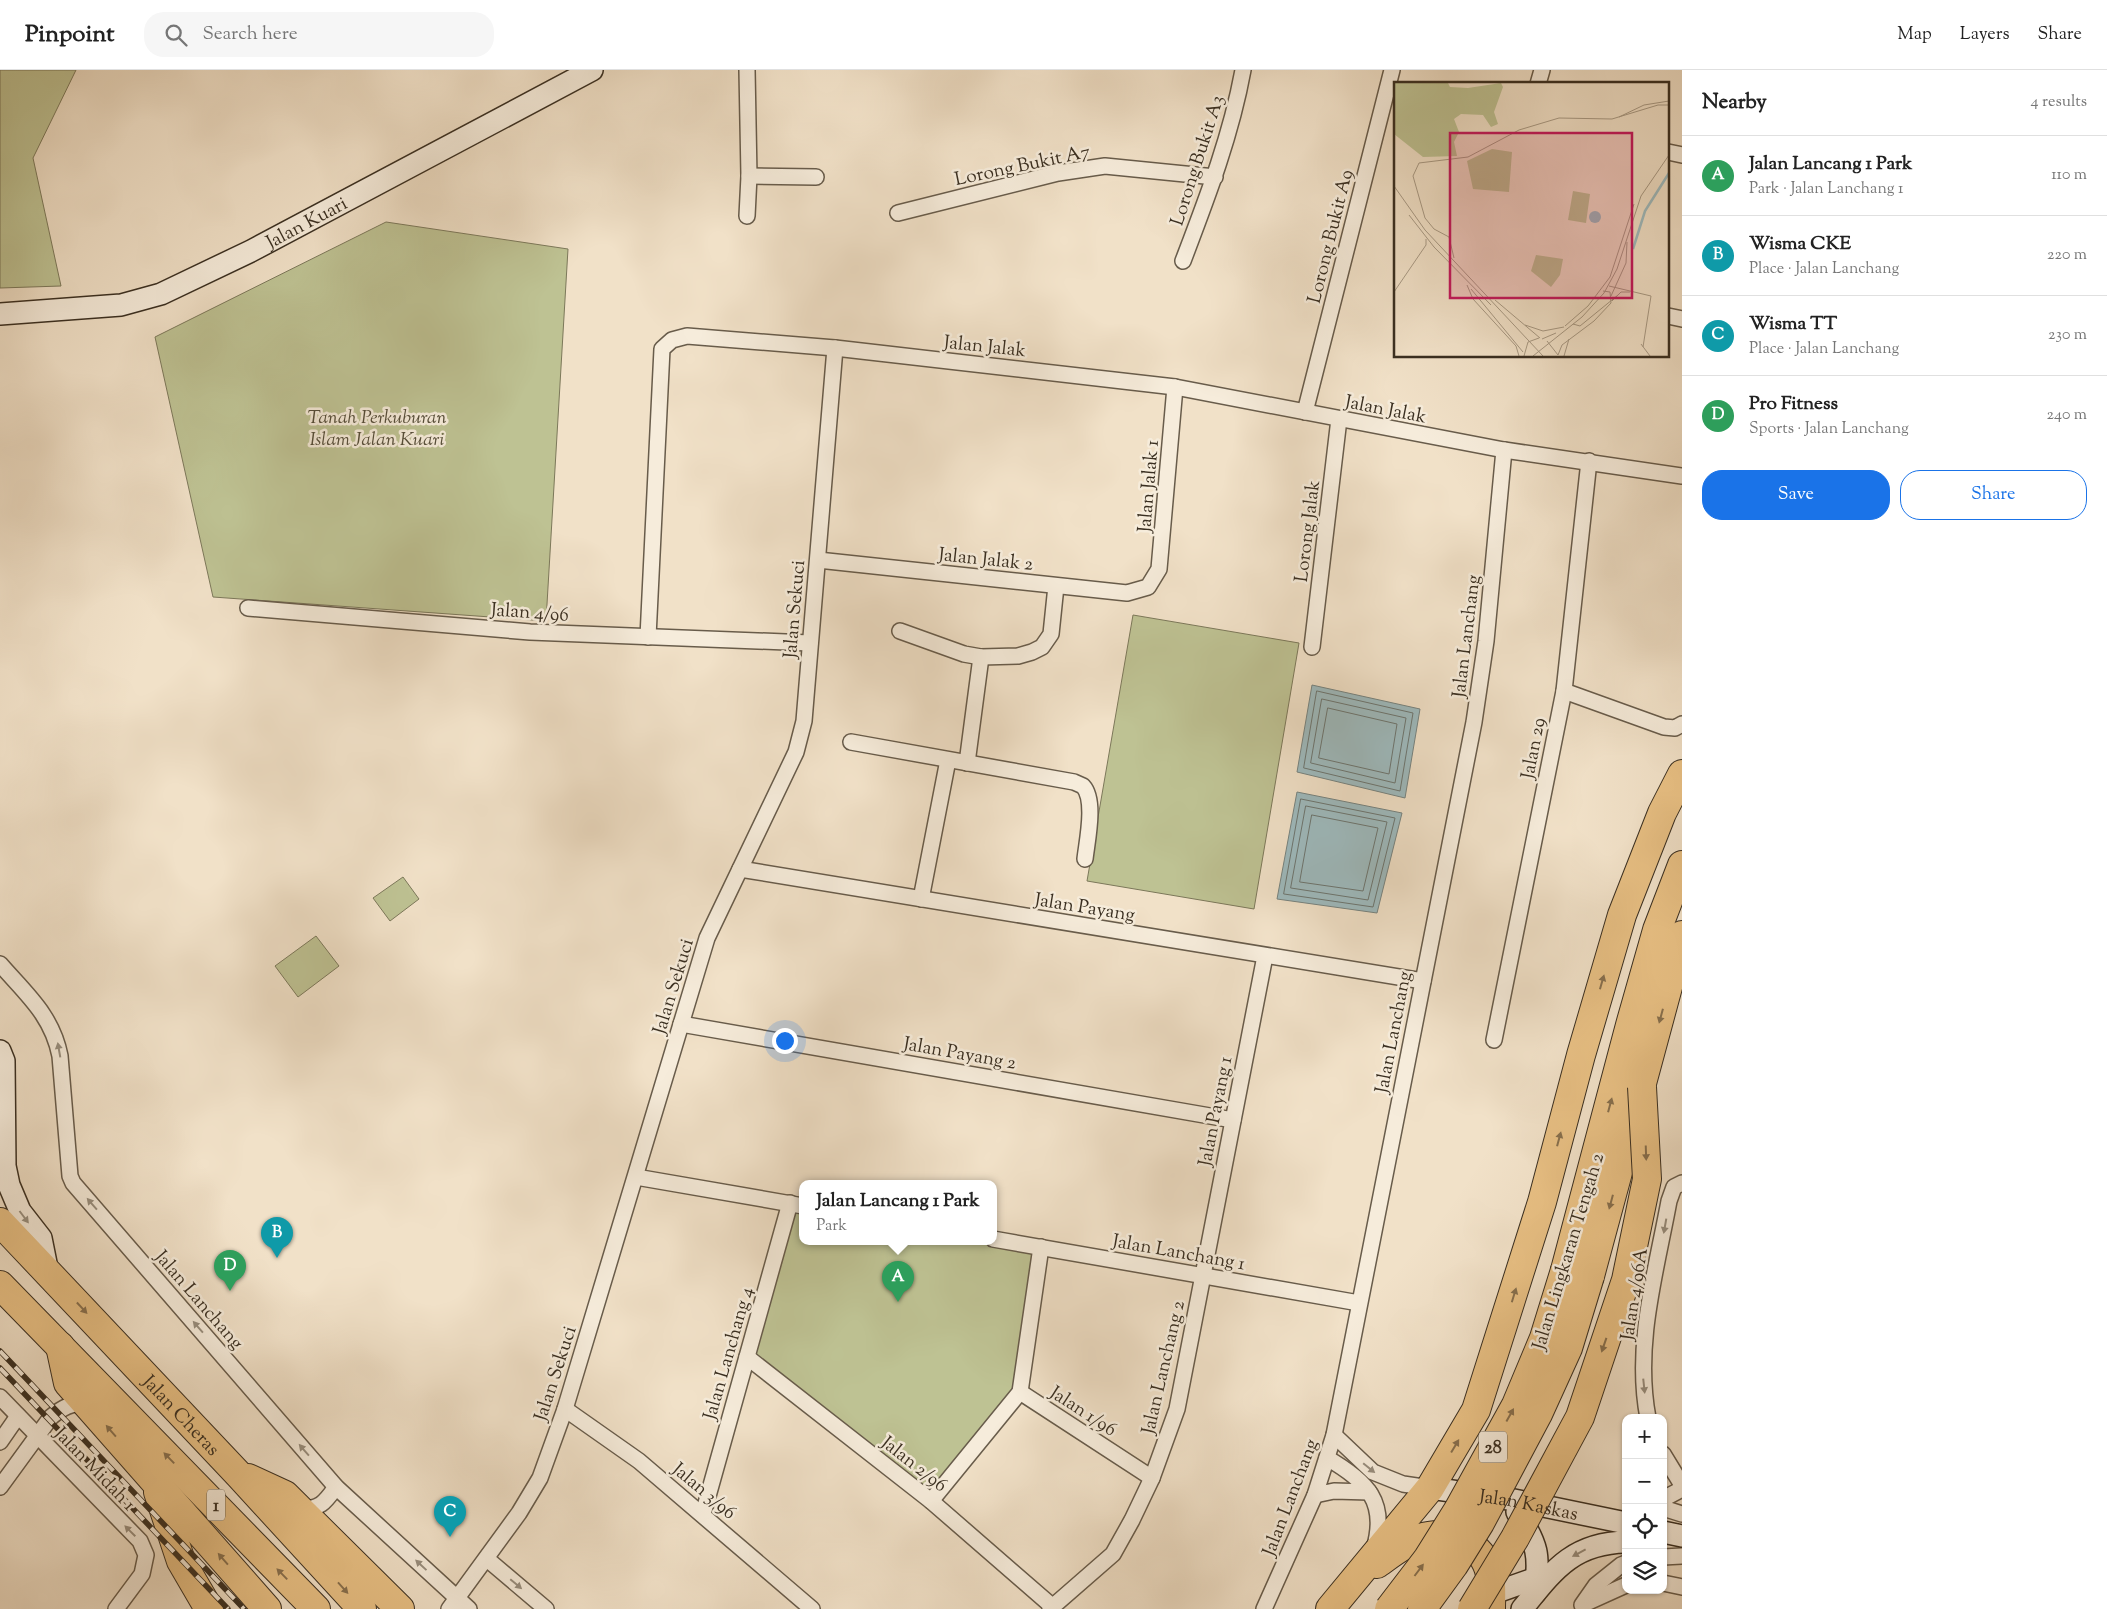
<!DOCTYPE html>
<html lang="en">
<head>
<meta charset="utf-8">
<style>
	:root { --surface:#fff; --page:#f6f6f6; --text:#222; --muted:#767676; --line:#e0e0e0; --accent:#1a73e8 }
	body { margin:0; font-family:"Sorts Mill Goudy",serif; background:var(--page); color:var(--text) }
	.controls { position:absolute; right:15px; bottom:15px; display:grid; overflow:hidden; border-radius:10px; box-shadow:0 1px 4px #0004 }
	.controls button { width:45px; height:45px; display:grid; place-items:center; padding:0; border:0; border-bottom:1px solid var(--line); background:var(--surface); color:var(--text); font:25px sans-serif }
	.you { position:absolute; left:784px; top:970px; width:18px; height:18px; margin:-12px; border:4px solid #fff; border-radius:50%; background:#1a73e8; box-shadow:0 0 0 8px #1a73e833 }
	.badge { display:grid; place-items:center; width:32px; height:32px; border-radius:50%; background:var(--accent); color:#fff; font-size:16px; font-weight:700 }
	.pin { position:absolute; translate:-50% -41px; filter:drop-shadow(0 1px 2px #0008) }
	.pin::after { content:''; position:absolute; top:26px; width:18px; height:15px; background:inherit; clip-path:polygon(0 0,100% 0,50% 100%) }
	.popup { position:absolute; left:799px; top:1110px; width:198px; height:65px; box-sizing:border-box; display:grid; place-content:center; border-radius:10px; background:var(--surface); filter:drop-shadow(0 1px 4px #0005); font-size:16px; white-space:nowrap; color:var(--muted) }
	.popup b { font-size:19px; color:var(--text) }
	.popup::after { content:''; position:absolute; left:50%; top:100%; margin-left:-10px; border:10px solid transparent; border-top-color:var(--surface) }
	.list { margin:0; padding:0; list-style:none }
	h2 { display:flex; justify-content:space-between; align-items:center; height:65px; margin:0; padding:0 20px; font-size:21px }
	h2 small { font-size:16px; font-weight:400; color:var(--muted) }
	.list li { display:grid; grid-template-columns:32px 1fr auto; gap:15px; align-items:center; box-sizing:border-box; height:80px; padding:0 20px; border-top:1px solid var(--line) }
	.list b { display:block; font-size:19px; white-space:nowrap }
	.list p { margin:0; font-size:16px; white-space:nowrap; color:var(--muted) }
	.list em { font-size:16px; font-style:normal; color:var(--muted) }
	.actions { display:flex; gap:10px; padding:15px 20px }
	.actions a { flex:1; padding:11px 0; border:1px solid var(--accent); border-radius:20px; text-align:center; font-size:18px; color:var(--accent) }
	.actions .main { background:var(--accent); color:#fff }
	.icon { flex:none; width:28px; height:28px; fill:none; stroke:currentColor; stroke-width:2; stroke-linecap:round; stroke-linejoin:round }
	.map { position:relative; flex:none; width:1682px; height:1539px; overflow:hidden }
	header { display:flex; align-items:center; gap:30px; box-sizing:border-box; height:70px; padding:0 25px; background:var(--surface); border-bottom:1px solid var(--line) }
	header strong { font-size:24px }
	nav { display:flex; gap:28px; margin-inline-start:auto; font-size:18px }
	.search { width:350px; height:45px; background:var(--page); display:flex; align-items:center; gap:12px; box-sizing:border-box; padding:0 18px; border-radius:20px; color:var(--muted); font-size:19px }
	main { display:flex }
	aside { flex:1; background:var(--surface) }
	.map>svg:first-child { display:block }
</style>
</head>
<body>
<header>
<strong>Pinpoint</strong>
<div class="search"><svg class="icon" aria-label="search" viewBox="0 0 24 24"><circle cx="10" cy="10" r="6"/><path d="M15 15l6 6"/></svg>Search here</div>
<nav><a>Map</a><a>Layers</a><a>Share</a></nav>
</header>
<main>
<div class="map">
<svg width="1682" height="1539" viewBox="0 0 1682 1539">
	<rect width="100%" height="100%" fill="#f1e1c8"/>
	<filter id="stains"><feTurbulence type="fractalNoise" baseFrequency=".004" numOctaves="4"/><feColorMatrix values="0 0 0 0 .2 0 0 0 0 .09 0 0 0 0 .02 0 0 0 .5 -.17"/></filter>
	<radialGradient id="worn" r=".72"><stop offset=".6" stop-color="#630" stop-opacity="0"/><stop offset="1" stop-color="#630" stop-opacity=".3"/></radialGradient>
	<g fill="#bec293" stroke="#7c785a">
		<path d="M0,0H76L33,88L61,216L0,218Z"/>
		<path d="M386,152L568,179L546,551L213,527L155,267Z"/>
		<path d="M1133,545L1299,573L1254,839L1087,811Z"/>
		<path d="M403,807L419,829L390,851L373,828Z"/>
		<path d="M316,866L339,896L298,927L275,896Z"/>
		<path d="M790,1133L803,1136V1171H993L1041,1177L1020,1322L931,1431L747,1287Z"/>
	</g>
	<g fill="#9ebbbf" stroke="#768380">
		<path d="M1312,615L1420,639L1405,728L1297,702Z"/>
		<path d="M1297,722L1402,743L1377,843L1277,829Z"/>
	</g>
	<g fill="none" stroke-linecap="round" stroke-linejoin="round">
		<g stroke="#6c7570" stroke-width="1">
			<path d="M1317,621L1413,643L1400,721L1304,698Z"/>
			<path d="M1322,629L1406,648L1395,713L1311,693Z"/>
			<path d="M1328,638L1397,654L1389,704L1319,688Z"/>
			<path d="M1301,729L1395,748L1373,837L1284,824Z"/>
			<path d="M1306,736L1387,752L1368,830L1291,818Z"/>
			<path d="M1312,745L1378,758L1363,821L1300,812Z"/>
		</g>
		<g stroke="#685c4b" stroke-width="18">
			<g id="street">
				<path d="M1538,14L1542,0"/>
				<path d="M1668,82L1682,85"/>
				<path d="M749,106L816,107"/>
				<path d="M898,143L1058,103L1105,96L1215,107"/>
				<path d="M747,146L749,106L747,0"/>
				<path d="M1183,191C1207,128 1231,66 1243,0"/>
				<path d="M1668,246L1682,249"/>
				<path d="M1305,342L1392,0"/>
				<path d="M818,490L1127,523L1148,517L1159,499L1175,317"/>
				<path d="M248,538L530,562L810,573"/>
				<path d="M900,561L964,584L981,587L1018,586L1032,582L1042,577L1051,564L1056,516"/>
				<path d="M648,567L662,279L672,270L687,266L835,278L1175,317L1504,380L1682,406"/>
				<path d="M1312,577L1339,349"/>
				<path d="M1564,621L1664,657L1675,658L1682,654"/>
				<path d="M851,672L1074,712L1083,716C1096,730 1087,771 1085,789"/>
				<path d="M967,693L981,587"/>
				<path d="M740,799L1423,911"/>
				<path d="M921,829L948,690"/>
				<path d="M0,894C26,924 52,945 60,986L70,1106L73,1113L336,1417L469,1539"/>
				<path d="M681,954L1233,1050"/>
				<path d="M1494,970L1564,621L1589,391"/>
				<path d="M636,1107L803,1136"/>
				<path d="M993,1169L1359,1233"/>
				<path d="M747,1287L931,1431L1053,1537"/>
				<path d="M1020,1322L1152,1408"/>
				<path d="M0,1327L140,1471L146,1485L142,1504L116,1539"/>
				<path d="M565,1339L639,1391L812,1539"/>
				<path d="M1648,1348C1634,1275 1656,1202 1669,1131L1674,1117L1682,1113"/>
				<path d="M1334,1365L1373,1402L1403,1414L1430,1418"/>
				<path d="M0,1372L18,1346"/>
				<path d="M1663,1384L1682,1415"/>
				<path d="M1327,1388C1367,1411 1388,1432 1374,1479"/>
				<path d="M0,1417L51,1347C62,1338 71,1333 86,1332"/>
				<path d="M1315,1425L1334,1421L1369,1422"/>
				<path d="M1663,1429L1682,1419"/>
				<path d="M931,1431L1020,1322L1041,1177"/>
				<path d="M1663,1438L1682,1444"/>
				<path d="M301,1439C321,1439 325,1432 336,1417"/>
				<path d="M703,1444L790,1133"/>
				<path d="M1663,1487L1682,1486"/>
				<path d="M487,1489L546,1539"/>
				<path d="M1663,1513L1682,1517"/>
				<path d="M1584,1534L1626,1515"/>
				<path d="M1582,1535L1596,1515L1621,1495L1626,1493"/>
				<path d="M449,1539L519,1443L540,1408L565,1339L707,868L796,682L804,651L835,278"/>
				<path d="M1050,1539L1113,1484L1132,1450L1152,1408L1177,1339L1265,886"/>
				<path d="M1264,1539L1315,1425L1334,1365L1474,652L1486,571L1504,380"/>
			</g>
		</g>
		<g stroke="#3a2f21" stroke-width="24">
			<g id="secondary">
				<path id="s1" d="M0,244L121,235L161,224L251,181L592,0"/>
				<path d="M0,981L4,991L5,1096L9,1115L20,1141L41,1168L48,1203"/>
				<path id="s2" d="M1430,1418L1509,1429L1626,1453"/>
				<path d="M1517,1442C1538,1475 1540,1485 1535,1523"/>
				<path d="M1663,1462L1682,1466"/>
				<path d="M1481,1534L1491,1524L1548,1504"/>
				<path d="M1522,1539C1553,1501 1572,1473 1626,1472"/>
			</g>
		</g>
		<g stroke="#3a2f21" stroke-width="30">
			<g id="highway">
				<path id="s3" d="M0,1152L239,1405L362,1539"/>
				<path d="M1565,1200L1630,955L1657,860L1682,795"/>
				<path d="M1590,1206L1682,865"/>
				<path d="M0,1215L316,1539"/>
				<path d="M60,1276L68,1313L267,1539"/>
				<path d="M248,1408L285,1425L400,1539"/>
				<path d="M158,1422L181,1491L209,1539"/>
				<path d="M1377,1494C1390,1485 1404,1473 1420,1468C1449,1459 1483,1472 1490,1504C1492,1515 1491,1528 1491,1539"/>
				<path d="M1330,1539L1430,1418L1476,1340L1542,1132L1581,985L1622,845L1662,743L1682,704"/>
			</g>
		</g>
		<use href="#street" stroke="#f6ecdb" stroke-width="15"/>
		<use href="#secondary" stroke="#f6ecdb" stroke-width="21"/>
		<use href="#highway" stroke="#e8c084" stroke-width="28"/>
		<g stroke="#3a2f21" stroke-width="5.5">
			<g id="rail">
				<path d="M0,1281L244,1539"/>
				<path d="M0,1298L228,1539"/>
			</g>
		</g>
		<use href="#rail" stroke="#f6ecdb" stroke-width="4" stroke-dasharray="11" stroke-linecap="butt"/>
		<g stroke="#3a2f21" stroke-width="30" stroke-linecap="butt">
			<g id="highway-bridge">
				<path d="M1389,1539L1428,1488L1458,1440L1516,1335L1544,1268L1565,1200"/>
				<path d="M1422,1539L1454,1495L1480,1453L1538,1344L1568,1278L1590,1206"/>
				<path d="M1472,1539L1515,1468L1580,1347L1626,1210L1647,1109L1642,1017"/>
			</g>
		</g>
		<use href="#highway-bridge" stroke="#e8c084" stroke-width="28"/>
	</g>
	<defs><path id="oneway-solid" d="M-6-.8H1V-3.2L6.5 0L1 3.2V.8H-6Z" transform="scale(1.25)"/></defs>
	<g fill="#88704e">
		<use href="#oneway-solid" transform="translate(1602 912) rotate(-74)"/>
		<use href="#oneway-solid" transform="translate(1661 946) rotate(105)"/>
		<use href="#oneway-solid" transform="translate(1610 1035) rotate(-75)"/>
		<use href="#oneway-solid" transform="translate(1559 1069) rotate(-75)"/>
		<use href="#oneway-solid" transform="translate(1646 1083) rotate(88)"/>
		<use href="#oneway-solid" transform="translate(1611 1132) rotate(105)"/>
		<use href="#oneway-solid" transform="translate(1514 1225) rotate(-73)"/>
		<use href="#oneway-solid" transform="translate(82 1238) rotate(47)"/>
		<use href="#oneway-solid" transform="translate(1604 1275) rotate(109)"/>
		<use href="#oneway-solid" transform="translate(1510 1345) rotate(-61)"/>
		<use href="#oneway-solid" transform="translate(111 1361) rotate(-131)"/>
		<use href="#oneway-solid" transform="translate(1455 1376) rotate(-59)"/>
		<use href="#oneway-solid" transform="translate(169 1388) rotate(-134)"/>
		<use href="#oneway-solid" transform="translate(223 1489) rotate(-131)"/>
		<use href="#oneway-solid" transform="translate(1419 1500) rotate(-53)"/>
		<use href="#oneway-solid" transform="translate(282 1504) rotate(-134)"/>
		<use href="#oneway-solid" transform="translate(343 1518) rotate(48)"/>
	</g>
	<g fill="#988e7e">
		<use href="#oneway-solid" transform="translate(59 980) rotate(-100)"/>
		<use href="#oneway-solid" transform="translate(92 1134) rotate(-131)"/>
		<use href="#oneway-solid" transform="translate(24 1147) rotate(53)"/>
		<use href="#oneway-solid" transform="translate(1665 1156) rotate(100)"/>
		<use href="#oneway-solid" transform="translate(198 1257) rotate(-131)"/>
		<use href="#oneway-solid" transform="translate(1644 1316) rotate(84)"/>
		<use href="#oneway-solid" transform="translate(304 1380) rotate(-131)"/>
		<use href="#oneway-solid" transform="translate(1369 1398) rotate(39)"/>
		<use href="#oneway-solid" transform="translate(130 1461) rotate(-135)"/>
		<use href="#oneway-solid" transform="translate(1579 1483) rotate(152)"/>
		<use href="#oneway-solid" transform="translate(421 1495) rotate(-137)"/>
		<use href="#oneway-solid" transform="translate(516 1514) rotate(40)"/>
	</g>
	<g text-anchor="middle" stroke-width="5" stroke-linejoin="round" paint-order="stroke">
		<g fill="#f6ecdb" stroke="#726859" stroke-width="1">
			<rect x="1479" y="1361.5" width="28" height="31" rx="4"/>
			<rect x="207" y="1419.5" width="18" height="31" rx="4"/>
		</g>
		<g font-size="18" font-weight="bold" fill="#3a2f21">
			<text x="1493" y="1383">28</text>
			<text x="216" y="1441">1</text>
		</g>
		<g font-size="19" fill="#3a2f21" stroke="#f6ecdb">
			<text transform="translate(1196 90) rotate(-72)" y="7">Lorong Bukit A3</text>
			<text transform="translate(1022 94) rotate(-12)" y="7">Lorong Bukit A7</text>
			<text dy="7" stroke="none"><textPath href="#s1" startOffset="325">Jalan Kuari</textPath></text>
			<text transform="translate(1329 166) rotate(-76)" y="7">Lorong Bukit A9</text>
			<text transform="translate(985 275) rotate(6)" y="7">Jalan Jalak</text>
			<text transform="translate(1386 338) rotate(11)" y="7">Jalan Jalak</text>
			<text transform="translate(1147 416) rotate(-85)" y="7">Jalan Jalak 1</text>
			<text transform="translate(1306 461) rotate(-83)" y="7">Lorong Jalak</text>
			<text transform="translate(986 488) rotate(6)" y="7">Jalan Jalak 2</text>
			<text transform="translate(793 539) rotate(-85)" y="7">Jalan Sekuci</text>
			<text transform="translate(530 541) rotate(4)" y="7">Jalan 4/96</text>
			<text transform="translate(1465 566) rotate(-83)" y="7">Jalan Lanchang</text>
			<text transform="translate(1532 678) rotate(-79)" y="7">Jalan 29</text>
			<text transform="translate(1085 836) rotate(9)" y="7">Jalan Payang</text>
			<text transform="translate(672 916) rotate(-73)" y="7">Jalan Sekuci</text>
			<text transform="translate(1392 962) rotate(-79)" y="7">Jalan Lanchang</text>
			<text transform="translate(960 982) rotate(10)" y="7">Jalan Payang 2</text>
			<text transform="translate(1214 1041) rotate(-79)" y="7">Jalan Payang 1</text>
			<text transform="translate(1179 1181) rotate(10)" y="7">Jalan Lanchang 1</text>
			<text transform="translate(1567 1181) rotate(-73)" y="7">Jalan Lingkaran Tengah 2</text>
			<text transform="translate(1633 1224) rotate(-81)" y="7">Jalan 4/96A</text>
			<text transform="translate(200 1229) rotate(49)" y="7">Jalan Lanchang</text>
			<text transform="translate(727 1283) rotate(-74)" y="7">Jalan Lanchang 4</text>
			<text transform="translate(1162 1297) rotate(-77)" y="7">Jalan Lanchang 2</text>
			<text transform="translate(554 1303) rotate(-72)" y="7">Jalan Sekuci</text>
			<text transform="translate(1084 1340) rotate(33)" y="7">Jalan 1/96</text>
			<text dy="7" stroke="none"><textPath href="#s3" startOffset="265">Jalan Cheras</textPath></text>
			<text transform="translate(915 1393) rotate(38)" y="7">Jalan 2/96</text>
			<text transform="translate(96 1398) rotate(46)" y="7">Jalan Midah 1</text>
			<text transform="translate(705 1420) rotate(40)" y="7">Jalan 3/96</text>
			<text transform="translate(1289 1427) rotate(-69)" y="7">Jalan Lanchang</text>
			<text dy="7" stroke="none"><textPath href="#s2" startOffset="100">Jalan Kaskas</textPath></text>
		</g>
		<g font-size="19" font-style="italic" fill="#544c38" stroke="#f6ecdb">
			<text x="377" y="353">Tanah Perkuburan<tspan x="377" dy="22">Islam Jalan Kuari</tspan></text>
		</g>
	</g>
	<g transform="translate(1394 12)">
		<rect width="275" height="275" fill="#f1e1c8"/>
		<path d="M0,1H54L56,5L74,6L107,1L109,5L100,30L104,42L97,45L89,33L67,32L60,37L65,50L60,60L63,74L29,75L0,52ZM98,67L118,70L115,110L79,107L73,79ZM179,109L196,112L192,141L174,138ZM142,173L169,177L166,193L157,205L137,189Z" fill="#bec293"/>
		<path d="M195 135a6 6 0 1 1 12 0a6 6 0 1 1-12 0Z" fill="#9ebbbf"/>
		<path fill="none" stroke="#9ebbbf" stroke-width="2.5" d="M239,167L251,129L275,91"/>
		<path fill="none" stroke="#a89a85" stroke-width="1" d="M225,35L250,23L275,19M0,104L31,148L149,274M15,133L40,165L97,223M60,176L55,155L40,147L31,136L19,94L25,81L74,75L125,48L165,36L218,37L264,23H275M73,203L79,217L122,264L125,274M215,204L257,214L249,265M77,207L129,270M0,210L32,163V157M217,214L232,181L233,160M101,218L146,256M218,219L227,210H236M179,242L186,244L224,213M131,243L149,249L170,245M171,244L194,224L216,195L240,122M148,257L162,251M153,259L164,273M247,262L256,274M164,273L168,263L200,239L217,221L216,210L209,209M130,274L134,260L145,256M139,274L188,235L210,211L223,187L247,114L275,73M170,274L175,257"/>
		<path fill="#c2185b" fill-opacity="0.15" stroke="#c2185b" stroke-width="2.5" d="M56,51H238V216H56Z"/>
		<rect width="275" height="275" fill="none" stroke="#3a2f21" stroke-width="2.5"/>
	</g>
	<rect width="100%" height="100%" filter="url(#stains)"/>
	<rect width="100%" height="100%" fill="url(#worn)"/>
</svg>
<div class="controls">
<button>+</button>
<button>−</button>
<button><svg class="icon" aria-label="locate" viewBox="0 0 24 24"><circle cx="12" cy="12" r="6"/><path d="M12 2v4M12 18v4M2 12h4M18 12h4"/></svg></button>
<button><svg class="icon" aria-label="layers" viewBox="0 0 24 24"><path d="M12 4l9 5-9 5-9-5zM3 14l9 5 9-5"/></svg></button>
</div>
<div class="you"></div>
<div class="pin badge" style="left:898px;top:1232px;background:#2e9e5b">A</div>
<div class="popup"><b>Jalan Lancang 1 Park</b>Park</div>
<div class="pin badge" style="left:277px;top:1188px;background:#0f9aa8">B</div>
<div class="pin badge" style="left:450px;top:1467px;background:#0f9aa8">C</div>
<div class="pin badge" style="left:230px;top:1221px;background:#2e9e5b">D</div>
</div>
<aside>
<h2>Nearby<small>4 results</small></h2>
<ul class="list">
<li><span class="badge" style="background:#2e9e5b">A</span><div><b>Jalan Lancang 1 Park</b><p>Park · Jalan Lanchang 1</p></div><em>110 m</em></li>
<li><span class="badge" style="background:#0f9aa8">B</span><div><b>Wisma CKE</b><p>Place · Jalan Lanchang</p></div><em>220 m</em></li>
<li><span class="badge" style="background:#0f9aa8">C</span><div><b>Wisma TT</b><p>Place · Jalan Lanchang</p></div><em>230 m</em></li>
<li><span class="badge" style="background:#2e9e5b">D</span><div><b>Pro Fitness</b><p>Sports · Jalan Lanchang</p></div><em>240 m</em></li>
</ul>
<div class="actions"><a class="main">Save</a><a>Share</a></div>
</aside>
</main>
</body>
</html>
